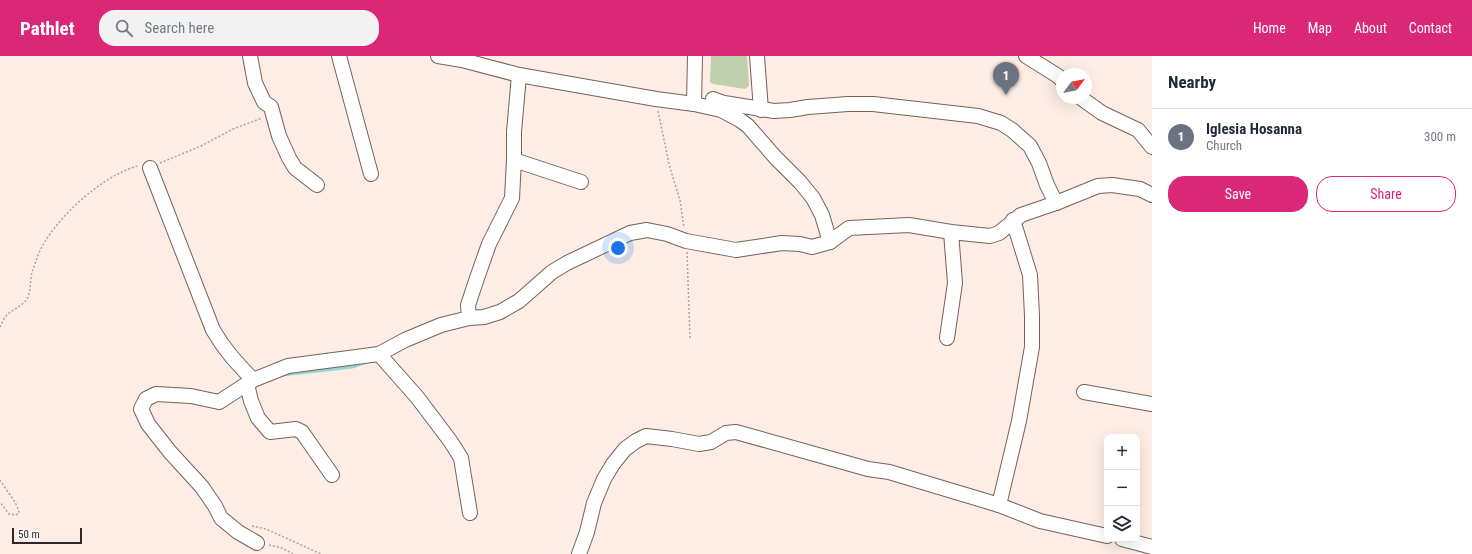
<!DOCTYPE html>
<html lang="en">
<head>
<meta charset="utf-8">
<style>
	:root { --surface:#fff; --page:#f2f2f3; --text:#1f2937; --muted:#747a83; --line:#e0e1e3; --accent:#db2777 }
	body { margin:0; font-family:"Roboto Condensed",sans-serif; background:var(--page); color:var(--text) }
	.controls { position:absolute; right:12px; bottom:12px; display:grid; overflow:hidden; border-radius:8px; box-shadow:0 4px 16px #0002 }
	.controls button { width:36px; height:36px; display:grid; place-items:center; padding:0; border:0; border-bottom:1px solid var(--line); background:var(--surface); color:var(--text); font:20px sans-serif }
	.compass { position:absolute; left:1056px; top:12px; width:36px; height:36px; border-radius:50%; background:var(--surface); box-shadow:0 4px 16px #0002; rotate:58deg }
	.scale { position:absolute; left:12px; bottom:10px; width:70px; box-sizing:border-box; padding-left:4px; border:2px solid #2f2824; border-top:0; font-size:11px; line-height:14px; white-space:nowrap; color:#2f2824; -webkit-text-stroke:3px #fefefe; paint-order:stroke }
	.you { position:absolute; left:618px; top:192px; width:14px; height:14px; margin:-10px; border:3px solid #fff; border-radius:50%; background:#1a73e8; box-shadow:0 0 0 6px #1a73e833 }
	.badge { display:grid; place-items:center; width:26px; height:26px; border-radius:50%; background:var(--accent); color:#fff; font-size:13px; font-weight:700 }
	.pin { position:absolute; translate:-50% -33px; filter:drop-shadow(0 1px 2px #0008) }
	.pin::after { content:''; position:absolute; top:21px; width:14px; height:12px; background:inherit; clip-path:polygon(0 0,100% 0,50% 100%) }
	.list { margin:0; padding:0; list-style:none }
	h2 { display:flex; justify-content:space-between; align-items:center; height:52px; margin:0; padding:0 16px; font-size:17px }
	h2 small { font-size:13px; font-weight:400; color:var(--muted) }
	.list li { display:grid; grid-template-columns:26px 1fr auto; gap:12px; align-items:center; box-sizing:border-box; height:56px; padding:0 16px; border-top:1px solid var(--line) }
	.list b { display:block; font-size:15px; white-space:nowrap }
	.list p { margin:0; font-size:13px; white-space:nowrap; color:var(--muted) }
	.list em { font-size:13px; font-style:normal; color:var(--muted) }
	.actions { display:flex; gap:8px; padding:12px 16px }
	.actions a { flex:1; padding:9px 0; border:1px solid var(--accent); border-radius:16px; text-align:center; font-size:14px; color:var(--accent) }
	.actions .main { background:var(--accent); color:#fff }
	.icon { flex:none; width:22px; height:22px; fill:none; stroke:currentColor; stroke-width:2; stroke-linecap:round; stroke-linejoin:round }
	.map { position:relative; flex:none; width:1152px; height:498px; overflow:hidden }
	header { display:flex; align-items:center; gap:24px; box-sizing:border-box; height:56px; padding:0 20px; background:var(--accent); color:#fff }
	header strong { font-size:19px }
	nav { display:flex; gap:22px; margin-inline-start:auto; font-size:14px }
	.search { width:280px; height:36px; background:var(--page); display:flex; align-items:center; gap:10px; box-sizing:border-box; padding:0 14px; border-radius:16px; color:var(--muted); font-size:15px }
	main { display:flex }
	aside { flex:1; background:var(--surface) }
	.map>svg:first-child { display:block }
</style>
</head>
<body>
<header>
<strong>Pathlet</strong>
<div class="search"><svg class="icon" aria-label="search" viewBox="0 0 24 24"><circle cx="10" cy="10" r="6"/><path d="M15 15l6 6"/></svg>Search here</div>
<nav><a>Home</a><a>Map</a><a>About</a><a>Contact</a></nav>
</header>
<main>
<div class="map">
<svg width="1152" height="498" viewBox="0 0 1152 498">
	<rect width="100%" height="100%" fill="#fdede4"/>
	<path fill="#c0d0af" d="M711,0H747L749,30L745,33L713,28L710,26Z"/>
	<g fill="none" stroke-linecap="round" stroke-linejoin="round">
		<path stroke="#96d3d3" stroke-width="3" d="M281,319L352,311L367,306"/>
		<g stroke="#746359" stroke-width="16">
			<g id="minor">
				<path d="M250,0L255,27L264,46L271,51L279,80L289,102L295,112L317,129"/>
				<path d="M339,0L371,118"/>
				<path d="M438,0L462,4L519,19L656,43L694,48L721,54L740,64L748,70L775,101L800,126L813,142L822,159L830,186"/>
				<path d="M757,0L761,54"/>
				<path d="M1026,0L1058,20L1062,24"/>
				<path d="M1081,42L1102,57L1138,74L1152,91"/>
				<path d="M713,43L724,47L774,55L790,54L808,51L848,48H873L978,60L1001,67L1012,74L1030,90L1039,107L1047,129L1056,147"/>
				<path d="M694,48L695,0"/>
				<path d="M514,104L581,126"/>
				<path d="M150,112L213,274C226,296 236,306 253,324L288,310L379,298L405,284L441,269L469,262L484,261L500,256L519,245L552,216L567,207L630,177L647,174L667,178L686,185L736,194L782,187L800,188L812,191L830,186L849,172L909,169L951,176L990,180L999,177L1021,159L1056,147L1098,130L1112,129L1140,133L1152,139"/>
				<path d="M469,262L468,249L477,222L489,188L512,142L514,104V76L519,19"/>
				<path d="M947,282L955,227L951,176"/>
				<path d="M379,298L417,341L451,386L461,402L470,457"/>
				<path d="M253,324L219,346L191,340L156,338L146,343L141,353L148,368L170,396L202,431L215,450L221,462L238,476L257,487"/>
				<path d="M247,328L251,345L258,362L270,376L296,373L302,376L332,419"/>
				<path d="M1084,336L1152,348"/>
				<path d="M999,449L1019,365L1032,291V260L1030,219L1013,164"/>
				<path d="M1122,483L1152,491"/>
				<path d="M579,498L587,476L594,447L604,423L613,408L625,393L636,385L646,380L672,383L699,388L711,386L726,377L736,376L868,413L889,416L999,449L1040,465L1107,480"/>
			</g>
		</g>
		<g stroke="#aea19a" stroke-width="1.5" stroke-dasharray="2 2" stroke-linecap="butt">
			<path d="M658,55L670,112L680,144L684,172"/>
			<path d="M160,107L201,90L233,73L262,62"/>
			<path d="M687,196L690,283"/>
			<path d="M0,271C2,268 3,263 6,260C12,253 24,250 28,241C31,233 30,224 32,216C34,211 36,205 38,199C52,165 102,119 138,110"/>
			<path d="M0,424C5,433 18,447 19,457L16,459L9,458L0,446"/>
			<path d="M252,470L266,473L321,498"/>
			<path d="M269,489L282,492L293,498"/>
		</g>
		<use href="#minor" stroke="#fff" stroke-width="14"/>
	</g>
</svg>
<div class="controls">
<button>+</button>
<button>−</button>
<button><svg class="icon" aria-label="layers" viewBox="0 0 24 24"><path d="M12 4l9 5-9 5-9-5zM3 14l9 5 9-5"/></svg></button>
</div>
<svg class="compass" viewBox="-18 -18 36 36"><path d="M0-13l5 13h-10z" fill="#e53935"/><path d="M0 13l5-13h-10z" fill="#747a83"/></svg>
<div class="scale">50 m</div>
<div class="you"></div>
<div class="pin badge" style="left:1006px;top:39px;background:#6b7280">1</div>
</div>
<aside>
<h2>Nearby<small></small></h2>
<ul class="list">
<li><span class="badge" style="background:#6b7280">1</span><div><b>Iglesia Hosanna</b><p>Church</p></div><em>300 m</em></li>
</ul>
<div class="actions"><a class="main">Save</a><a>Share</a></div>
</aside>
</main>
</body>
</html>
